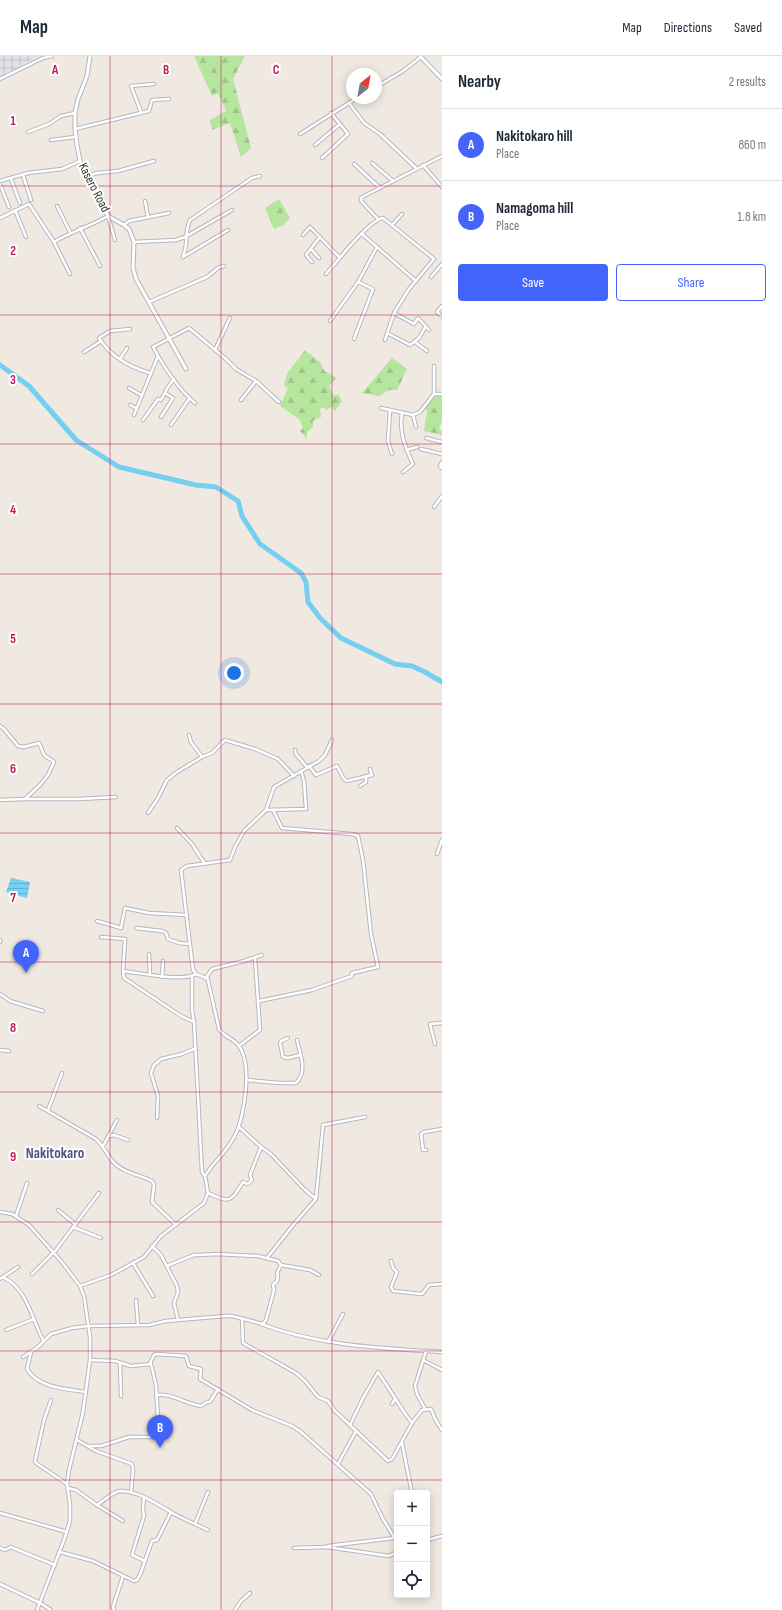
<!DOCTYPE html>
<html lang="en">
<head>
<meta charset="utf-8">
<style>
	:root { --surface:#fff; --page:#f6f6f7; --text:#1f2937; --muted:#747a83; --line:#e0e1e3; --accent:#4264fb }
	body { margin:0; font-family:"Sofia Sans Condensed",sans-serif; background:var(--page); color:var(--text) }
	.controls { position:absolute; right:12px; bottom:12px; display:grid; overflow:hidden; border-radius:4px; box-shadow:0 2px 10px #0003 }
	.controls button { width:36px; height:36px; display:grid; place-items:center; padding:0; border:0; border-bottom:1px solid var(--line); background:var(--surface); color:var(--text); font:20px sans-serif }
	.compass { position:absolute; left:346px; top:12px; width:36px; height:36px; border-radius:50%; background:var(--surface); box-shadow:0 2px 10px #0003; rotate:31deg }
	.you { position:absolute; left:234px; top:617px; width:14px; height:14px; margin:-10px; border:3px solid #fff; border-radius:50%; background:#1a73e8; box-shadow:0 0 0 6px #1a73e833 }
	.badge { display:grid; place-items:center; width:26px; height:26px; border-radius:50%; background:var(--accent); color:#fff; font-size:13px; font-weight:700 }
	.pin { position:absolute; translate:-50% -33px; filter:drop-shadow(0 1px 2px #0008) }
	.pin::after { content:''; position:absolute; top:21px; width:14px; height:12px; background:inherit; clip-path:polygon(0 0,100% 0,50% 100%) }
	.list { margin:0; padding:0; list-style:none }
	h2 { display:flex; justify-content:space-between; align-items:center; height:52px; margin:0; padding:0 16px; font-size:17px }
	h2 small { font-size:13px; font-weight:400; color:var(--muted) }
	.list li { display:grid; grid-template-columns:26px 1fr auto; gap:12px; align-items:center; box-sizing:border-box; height:72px; padding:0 16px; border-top:1px solid var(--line) }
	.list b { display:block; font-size:15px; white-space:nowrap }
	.list p { margin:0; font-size:13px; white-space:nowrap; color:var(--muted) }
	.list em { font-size:13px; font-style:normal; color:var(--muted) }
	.actions { display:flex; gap:8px; padding:12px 16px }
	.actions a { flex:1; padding:9px 0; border:1px solid var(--accent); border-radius:4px; text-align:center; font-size:14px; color:var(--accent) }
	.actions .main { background:var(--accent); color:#fff }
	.icon { flex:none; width:22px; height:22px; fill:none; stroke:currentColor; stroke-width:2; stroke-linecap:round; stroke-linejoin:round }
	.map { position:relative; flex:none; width:442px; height:1554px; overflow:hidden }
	header { display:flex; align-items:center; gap:24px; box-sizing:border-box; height:56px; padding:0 20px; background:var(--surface); border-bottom:1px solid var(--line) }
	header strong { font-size:19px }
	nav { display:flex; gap:22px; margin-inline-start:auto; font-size:14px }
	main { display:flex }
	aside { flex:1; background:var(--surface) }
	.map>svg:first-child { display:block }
</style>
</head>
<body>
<header>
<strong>Map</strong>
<nav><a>Map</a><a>Directions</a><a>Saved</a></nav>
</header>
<main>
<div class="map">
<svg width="442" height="1554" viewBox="0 0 442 1554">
	<defs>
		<pattern id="industrial-grid" width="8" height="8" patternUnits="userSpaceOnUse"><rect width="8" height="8" fill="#e3e1e8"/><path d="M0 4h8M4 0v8" fill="none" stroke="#c3c1c7"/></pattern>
		<pattern id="forest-firs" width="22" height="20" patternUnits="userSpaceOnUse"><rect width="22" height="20" fill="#b6e59e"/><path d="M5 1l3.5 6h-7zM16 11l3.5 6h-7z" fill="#9dc588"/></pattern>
		<pattern id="water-rules" width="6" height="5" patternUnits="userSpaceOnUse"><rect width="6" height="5" fill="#75cff0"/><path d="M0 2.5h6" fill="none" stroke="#66b2ce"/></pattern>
	</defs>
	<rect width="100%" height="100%" fill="#efe9e1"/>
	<path fill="url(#industrial-grid)" d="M0,0H36V1L0,22Z"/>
	<g fill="url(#forest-firs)">
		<path d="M194,0H245L233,23L251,92L241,101L230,67L212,74L210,64L226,55L218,37L212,40Z"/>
		<path d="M279,143L290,162L284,169L274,173L265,152Z"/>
		<path d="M305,294L320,306L325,316L329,317L336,322L329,330L334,340L338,338L342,345L335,355L331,351L326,354L324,351L320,353L321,361L313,365V371L307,376V383L300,375L303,372L300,364L280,350L288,332L284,329L287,318Z"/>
		<path d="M392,302L407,313L397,334H389L379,340L362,337Z"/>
		<path d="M431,338L442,339V365L439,373L442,375V379L424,375L427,354H424L430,345Z"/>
	</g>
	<path fill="url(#water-rules)" d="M11,822L30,826L27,842L6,836Z"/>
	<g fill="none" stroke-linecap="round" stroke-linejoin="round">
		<path stroke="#75cff0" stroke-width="5" d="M0,309L29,330L76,384L119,411L196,429L216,431L238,445L242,460L260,488L301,517L306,526L308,546L320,562L341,582L395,608L412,610L425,616L442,626"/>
		<g stroke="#b4b7c1" stroke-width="4.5">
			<g id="minor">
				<path d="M0,23L43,2L52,0"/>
				<path d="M376,31L403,15L421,1"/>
				<path d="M349,47L364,67L380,78L416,112"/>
				<path d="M141,56L131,30L154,28"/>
				<path d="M75,73L149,55L152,44L169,43"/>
				<path d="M28,76L49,68L61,60L75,57"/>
				<path d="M300,78L357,42"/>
				<path d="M51,84L75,81"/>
				<path d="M315,89L340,68"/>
				<path d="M322,102L348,78L331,57"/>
				<path d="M372,107L393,125"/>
				<path d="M354,108L380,132"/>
				<path d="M423,109L442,131"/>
				<path d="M23,119L31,144"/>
				<path d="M88,120L97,117L118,115L154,105"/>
				<path d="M11,123L20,147"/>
				<path d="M0,125L28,117L62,113L80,105"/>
				<path d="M0,128L9,151"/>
				<path d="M145,145L148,161"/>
				<path d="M57,150L70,176"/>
				<path d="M15,154L26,181"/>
				<path d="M0,162L29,148L54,186L70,218"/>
				<path d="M378,163L361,145V142L364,140L442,100"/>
				<path d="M124,169L129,165L169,157"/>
				<path d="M392,169L402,158"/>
				<path d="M80,172L100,210"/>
				<path d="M362,178L416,225"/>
				<path d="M303,179L310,171L339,201L342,200"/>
				<path d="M54,186C72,175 91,170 108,160L115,184"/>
				<path d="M134,186L176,184L185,181L232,154"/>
				<path d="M311,193L319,202"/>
				<path d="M183,201C184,197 186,192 186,187C187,179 186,172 190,164L252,122L260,120"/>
				<path d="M183,201L228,174"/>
				<path d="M312,206L306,199L320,181"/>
				<path d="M326,218C337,206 369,164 383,162L434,203L409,233L394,257L385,284"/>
				<path d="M431,221L442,208"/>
				<path d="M149,246L207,221L218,212L224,210"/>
				<path d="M442,250L437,256L442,260"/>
				<path d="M394,257L414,268L418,262L429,274"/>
				<path d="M330,265L358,226L377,191"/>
				<path d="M130,273L110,275L99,282C111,301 129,311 150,317"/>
				<path d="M387,277L410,289L419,282L426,270"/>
				<path d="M354,283L373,233L358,226"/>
				<path d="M415,286L427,295"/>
				<path d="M215,294L230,262"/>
				<path d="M84,296L101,285"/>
				<path d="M120,303L127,292"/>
				<path d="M129,332L141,339"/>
				<path d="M434,338H442"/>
				<path d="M241,344L256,325"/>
				<path d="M195,347C178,333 164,311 153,291L189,272L226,303L236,313L256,325L279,346"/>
				<path d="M130,349L136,352"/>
				<path d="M381,352L413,359L420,356L434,338V310"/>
				<path d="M390,354L388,385L392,398"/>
				<path d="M402,357C399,376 405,391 413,408L403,416"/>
				<path d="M134,359L158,300"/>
				<path d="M413,359L416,371"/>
				<path d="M161,361L173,342L165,337"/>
				<path d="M143,364L158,343L161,344L168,331L174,323"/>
				<path d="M171,369L189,343"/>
				<path d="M426,382L442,386"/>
				<path d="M421,393L442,398"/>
				<path d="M406,394L417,391"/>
				<path d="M442,406L440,410L442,412"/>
				<path d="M434,451L442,440"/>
				<path d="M0,670L4,673L18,690L24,691L39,687L44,699L54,706L48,719L40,729L25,743H79L116,741"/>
				<path d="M295,694L296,698L307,711"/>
				<path d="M202,701L212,697L225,684L255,693L278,703L294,720"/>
				<path d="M309,710L316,719L337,710L344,723L347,725L372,719L370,713"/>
				<path d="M360,730L366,726V720"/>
				<path d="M0,744L25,743"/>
				<path d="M266,754L306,753L304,725L301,715"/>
				<path d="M148,757L158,742L167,724L177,716L202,701L191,686L189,679"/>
				<path d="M177,772L192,788L205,808"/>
				<path d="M437,798L442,784"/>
				<path d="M97,865L121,872L125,852L149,857L187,859"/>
				<path d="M136,872L162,875L166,877L168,883L179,887L190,888"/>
				<path d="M101,881L125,883L123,915L124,922L181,960L194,966"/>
				<path d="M0,884V886"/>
				<path d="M149,898L150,919"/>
				<path d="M123,915C139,917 183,926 196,918"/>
				<path d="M192,920V954L194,966L202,1116L205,1120"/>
				<path d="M162,921L163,905"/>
				<path d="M206,922L196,918L193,914L181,814L187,810L230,804L235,791L244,775L266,754L274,731L319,705L325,699L332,684"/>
				<path d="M0,938L10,945L43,955"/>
				<path d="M259,945L312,934L352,920V917L378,911L371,878L363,804L358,780L352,778L282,772L273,754"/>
				<path d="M288,982L281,985L280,987L283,1001L288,1002L300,999"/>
				<path d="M435,988L430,968L442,967"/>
				<path d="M239,990L260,974L255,902"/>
				<path d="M0,994L9,995"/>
				<path d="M247,1024L279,1027H296C308,1016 300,998 297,984"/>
				<path d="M39,1050L96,1083C103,1090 107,1098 113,1106C122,1116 140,1119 152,1125L154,1129L152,1146L176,1169"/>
				<path d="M48,1054L62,1017"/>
				<path d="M157,1062L158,1040L151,1017L154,1009L161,1003L182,998L196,992"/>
				<path d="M239,1071L261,1091L271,1098L304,1133L316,1143"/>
				<path d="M109,1080L114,1079L128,1084"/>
				<path d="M103,1090L117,1064"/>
				<path d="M426,1094H423L421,1078L424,1076L442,1073"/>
				<path d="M208,1137C230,1147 230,1147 243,1126L248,1128L252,1124L250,1119L261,1091"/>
				<path d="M58,1154L75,1168"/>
				<path d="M0,1156L12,1158L29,1169L61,1205L74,1222L80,1230L84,1240L90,1281V1304L83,1356L69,1414L67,1428L70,1448V1465L64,1484L37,1554"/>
				<path d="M16,1160L27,1127"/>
				<path d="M73,1171L101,1182"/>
				<path d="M152,1190L161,1199L177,1230L178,1236L174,1247L178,1264"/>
				<path d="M267,1202L294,1168L316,1143L323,1069L365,1061"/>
				<path d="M391,1205L393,1212L397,1216L391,1231L393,1235L422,1238L429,1229L442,1228"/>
				<path d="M133,1207L153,1240"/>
				<path d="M281,1209L310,1214L319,1219"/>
				<path d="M32,1218L56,1194L99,1137"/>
				<path d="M2,1221C26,1230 32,1263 43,1284"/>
				<path d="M0,1223L18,1211"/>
				<path d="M80,1230L111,1219L144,1201L161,1180L204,1147L208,1137L205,1120C213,1106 227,1096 234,1081C245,1062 253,1006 238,989C233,982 224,981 219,973L207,920L212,913L244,905L262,899"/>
				<path d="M136,1244L138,1269"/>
				<path d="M242,1262L243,1287L296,1317L305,1325L318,1341L328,1345L334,1354L388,1405L392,1403L412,1367L422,1354L431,1353L435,1363L442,1374"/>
				<path d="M261,1268C320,1290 381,1292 442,1296"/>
				<path d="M6,1274L34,1263"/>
				<path d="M328,1286L343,1258"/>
				<path d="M31,1296L27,1313C38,1332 66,1333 86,1336"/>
				<path d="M23,1301L38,1291L51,1278L72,1272L88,1270L149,1269L166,1265L226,1260H232L263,1268L266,1264L274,1234L273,1229L277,1225L278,1220L277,1217L281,1209L278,1205L258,1200L218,1198L199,1199H194L167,1210"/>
				<path d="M90,1304L115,1305L131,1310L151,1308L156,1329L158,1363"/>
				<path d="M423,1304L442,1314"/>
				<path d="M120,1307L121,1340"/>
				<path d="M150,1307L154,1299L157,1298L186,1300L189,1310L201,1313L200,1323L252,1354L292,1370L301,1376L371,1438L383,1463L397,1486"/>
				<path d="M156,1339C172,1337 186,1348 201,1350L207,1346H210L218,1333"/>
				<path d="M51,1344L44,1364L35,1405L36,1407L67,1428"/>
				<path d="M392,1348L395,1343"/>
				<path d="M425,1353L417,1338L415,1330L426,1295"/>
				<path d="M350,1369L363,1342L378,1316L404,1356L412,1367"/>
				<path d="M77,1384L96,1395L132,1408L133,1413L131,1437"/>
				<path d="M402,1387L412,1437"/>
				<path d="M88,1390H101L129,1381H162"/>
				<path d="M338,1408L356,1375"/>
				<path d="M68,1432L76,1434L97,1449C104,1445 112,1436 120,1435C140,1435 158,1449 174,1458C186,1464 197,1469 208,1474"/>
				<path d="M144,1441L143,1454L144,1460L132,1499L145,1505"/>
				<path d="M97,1449L123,1465"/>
				<path d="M0,1457L67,1476"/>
				<path d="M195,1468L208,1436"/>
				<path d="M427,1484L442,1480"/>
				<path d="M328,1490L394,1482"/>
				<path d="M0,1492L5,1494L11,1491L13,1492L55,1509"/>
				<path d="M294,1492L327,1491L382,1499L389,1500L397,1496"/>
				<path d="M60,1496L93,1505L134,1525L137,1524L140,1519L152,1485L157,1484L171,1456"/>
				<path d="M0,1528L40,1547L51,1554"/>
				<path d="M114,1554L113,1551L123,1520"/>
				<path d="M235,1554L241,1545L250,1537"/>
			</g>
		</g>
		<g stroke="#b4b7c1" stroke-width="5">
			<g id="tertiary">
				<path d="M90,0L87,20L78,43L75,57V73L77,89L80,105L108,160L124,169L129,173L131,178L134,186L133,212L136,223L186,313"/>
				<path d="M420,0L442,23"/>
			</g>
		</g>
		<use href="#minor" stroke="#fff" stroke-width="2.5"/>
		<use href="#tertiary" stroke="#fff" stroke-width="3"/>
	</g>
	<path fill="none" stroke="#c2185b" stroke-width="1" stroke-opacity="0.55" d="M110,0V1554M221,0V1554M332,0V1554M0,130H442M0,259H442M0,388H442M0,518H442M0,648H442M0,777H442M0,906H442M0,1036H442M0,1166H442M0,1295H442M0,1424H442"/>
	<g text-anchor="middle" stroke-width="4" stroke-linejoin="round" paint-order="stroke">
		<g font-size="13" fill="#2e2e2e" stroke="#fff">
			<text transform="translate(95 131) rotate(63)" y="5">Kasero Road</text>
		</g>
		<g font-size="15" font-weight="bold" fill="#4d5680" stroke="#fff">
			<text x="55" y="1102">Nakitokaro</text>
		</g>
	</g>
	<g font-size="13" text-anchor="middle" font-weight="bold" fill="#c2185b" stroke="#fff" stroke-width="4" stroke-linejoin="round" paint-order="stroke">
		<text x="55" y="18">A</text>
		<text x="166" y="18">B</text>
		<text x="276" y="18">C</text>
		<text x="13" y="69">1</text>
		<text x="13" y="199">2</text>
		<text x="13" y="328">3</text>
		<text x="13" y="458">4</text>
		<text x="13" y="587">5</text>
		<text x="13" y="717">6</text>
		<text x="13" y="846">7</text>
		<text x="13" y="976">8</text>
		<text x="13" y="1105">9</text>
	</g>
</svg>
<div class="controls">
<button>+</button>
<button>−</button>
<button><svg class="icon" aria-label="locate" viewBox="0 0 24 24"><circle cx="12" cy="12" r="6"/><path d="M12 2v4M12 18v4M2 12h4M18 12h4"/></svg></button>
</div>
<svg class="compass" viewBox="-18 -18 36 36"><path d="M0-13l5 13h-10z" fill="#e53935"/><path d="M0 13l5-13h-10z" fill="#747a83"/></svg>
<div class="you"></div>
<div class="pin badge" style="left:26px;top:917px">A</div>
<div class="pin badge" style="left:160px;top:1392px">B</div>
</div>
<aside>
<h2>Nearby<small>2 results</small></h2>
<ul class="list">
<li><span class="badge">A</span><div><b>Nakitokaro hill</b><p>Place</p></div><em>860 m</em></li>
<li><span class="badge">B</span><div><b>Namagoma hill</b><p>Place</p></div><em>1.8 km</em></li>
</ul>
<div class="actions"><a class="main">Save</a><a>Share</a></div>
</aside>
</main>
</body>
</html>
